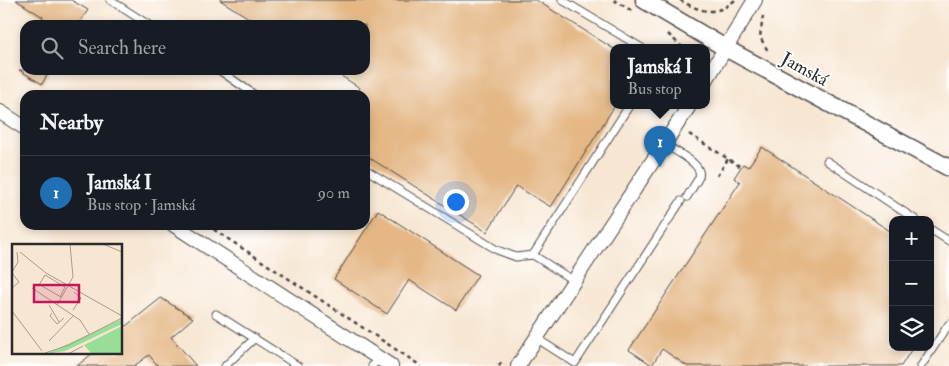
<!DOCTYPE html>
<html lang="en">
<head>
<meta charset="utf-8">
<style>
	:root { --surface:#171b24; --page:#20242c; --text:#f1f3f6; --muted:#9ea1a6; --line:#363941; --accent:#1f6fb2 }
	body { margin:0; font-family:"IM FELL Double Pica",serif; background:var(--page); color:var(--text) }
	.controls { position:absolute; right:15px; bottom:15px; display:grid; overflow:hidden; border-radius:10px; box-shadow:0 2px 8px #0003 }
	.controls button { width:45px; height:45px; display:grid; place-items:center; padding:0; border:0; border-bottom:1px solid var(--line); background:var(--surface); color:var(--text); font:25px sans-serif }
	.you { position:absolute; left:455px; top:201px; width:18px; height:18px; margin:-12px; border:4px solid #fff; border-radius:50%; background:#1a73e8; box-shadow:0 0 0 8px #1a73e833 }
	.badge { display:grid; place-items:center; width:32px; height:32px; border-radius:50%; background:var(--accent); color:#fff; font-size:16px; font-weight:700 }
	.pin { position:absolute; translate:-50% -41px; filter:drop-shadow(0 1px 2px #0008) }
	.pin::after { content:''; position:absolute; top:26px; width:18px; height:15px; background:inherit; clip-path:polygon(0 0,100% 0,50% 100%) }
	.popup { position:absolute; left:610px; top:44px; width:100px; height:65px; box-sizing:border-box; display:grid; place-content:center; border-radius:10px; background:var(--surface); filter:drop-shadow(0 1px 4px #0005); font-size:16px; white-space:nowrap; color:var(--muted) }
	.popup b { font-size:19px; color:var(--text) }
	.popup::after { content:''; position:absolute; left:50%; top:100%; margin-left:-10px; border:10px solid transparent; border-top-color:var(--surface) }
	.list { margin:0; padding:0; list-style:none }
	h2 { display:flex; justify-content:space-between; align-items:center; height:65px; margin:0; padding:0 20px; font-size:21px }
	h2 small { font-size:16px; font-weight:400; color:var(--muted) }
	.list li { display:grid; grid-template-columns:32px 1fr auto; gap:15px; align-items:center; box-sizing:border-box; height:75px; padding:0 20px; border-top:1px solid var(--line) }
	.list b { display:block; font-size:19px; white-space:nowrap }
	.list p { margin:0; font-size:16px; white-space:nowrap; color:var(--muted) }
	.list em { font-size:16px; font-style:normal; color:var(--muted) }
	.icon { flex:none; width:28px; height:28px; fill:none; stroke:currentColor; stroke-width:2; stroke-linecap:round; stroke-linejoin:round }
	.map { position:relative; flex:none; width:949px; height:366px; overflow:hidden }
	.search { position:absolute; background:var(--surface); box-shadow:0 2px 8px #0003; left:20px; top:20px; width:350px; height:55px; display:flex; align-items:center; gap:12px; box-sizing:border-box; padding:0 18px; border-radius:15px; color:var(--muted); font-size:19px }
	.panel { position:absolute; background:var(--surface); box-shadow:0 2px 8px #0003; left:20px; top:90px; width:350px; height:140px; border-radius:15px }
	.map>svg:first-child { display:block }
</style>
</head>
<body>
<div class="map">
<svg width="949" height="366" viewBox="0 0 949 366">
	<rect width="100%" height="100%" fill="#fff"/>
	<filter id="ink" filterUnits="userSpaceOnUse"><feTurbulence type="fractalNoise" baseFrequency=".02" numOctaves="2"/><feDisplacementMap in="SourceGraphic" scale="10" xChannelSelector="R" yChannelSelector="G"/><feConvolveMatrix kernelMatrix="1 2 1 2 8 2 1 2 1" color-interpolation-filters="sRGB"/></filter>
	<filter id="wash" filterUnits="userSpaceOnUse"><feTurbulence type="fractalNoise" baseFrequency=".0096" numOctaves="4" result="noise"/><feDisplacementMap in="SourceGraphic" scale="20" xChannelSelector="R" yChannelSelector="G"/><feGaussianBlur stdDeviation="1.12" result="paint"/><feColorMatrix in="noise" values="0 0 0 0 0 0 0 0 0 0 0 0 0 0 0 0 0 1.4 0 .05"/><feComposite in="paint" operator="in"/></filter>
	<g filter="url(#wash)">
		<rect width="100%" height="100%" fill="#f7e6d2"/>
		<g id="blocks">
			<g fill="#e4b785">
				<path d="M16,0H71L88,10L78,25H38L43,17Z"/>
				<path d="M220,0H536L614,49V107L551,207L516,186L487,232L365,155V95H356L360,88L332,70H365V25H260Z"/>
				<path d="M19,70H50L42,84Z"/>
				<path d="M762,147L893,233V347H913L901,366H687L662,349L652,365L629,350L740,182L734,178L743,164L748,167Z"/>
				<path d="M378,210L478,275L456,310L409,280L387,314L334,279Z"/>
				<path d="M161,298L193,318L171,337L196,366H158L149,355L134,366H77L94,352H121V330Z"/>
			</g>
		</g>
	</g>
	<g filter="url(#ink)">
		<use href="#blocks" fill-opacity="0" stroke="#4a4744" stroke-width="1"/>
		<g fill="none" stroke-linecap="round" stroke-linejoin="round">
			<g stroke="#4a4744" stroke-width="9">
				<g id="service">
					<path d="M110,0L149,25"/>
					<path d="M562,0L642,48"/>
					<path d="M219,70L255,95"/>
					<path d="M664,144C673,150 704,164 699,177C696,183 691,190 687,197"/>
					<path d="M827,161L916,220"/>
					<path d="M365,169L497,250L516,257L533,255L574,281"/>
					<path d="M930,229L949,241"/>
					<path d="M533,255L629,106"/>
					<path d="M216,314L298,366"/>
					<path d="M536,338L575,363L681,201"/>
					<path d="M225,366L255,338"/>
					<path d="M372,366L380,358"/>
					<path d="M921,366L949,324"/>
				</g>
			</g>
			<g stroke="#4a4744" stroke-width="16">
				<g id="minor">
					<path d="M706,80L755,0"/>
					<path d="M0,112L25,128"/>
					<path d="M174,225L391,366"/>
					<path d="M518,366L689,106"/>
				</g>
			</g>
			<g stroke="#4a4744" stroke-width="19">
				<path id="tertiary" d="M644,0L727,49L949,168"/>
			</g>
			<g stroke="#4a4744" stroke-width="2.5" stroke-dasharray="4 4" stroke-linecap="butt">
				<path d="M614,0L632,11"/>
				<path d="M680,0C700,12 716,17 735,0"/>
				<path d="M763,16L760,37L769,53"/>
				<path d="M668,34L683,48"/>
				<path d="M689,134L741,167"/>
				<path d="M717,176L728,159"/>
				<path d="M207,225L421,366"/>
				<path d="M499,366L501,363L505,365"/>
			</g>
			<use href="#service" stroke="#fff" stroke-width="7"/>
			<use href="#minor" stroke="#fff" stroke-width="14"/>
			<use href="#tertiary" stroke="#fff" stroke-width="16"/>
		</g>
	</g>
	<g text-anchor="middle" stroke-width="4" stroke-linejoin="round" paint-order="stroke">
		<g font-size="18" fill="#2b2b2b" stroke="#fff">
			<text transform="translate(805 69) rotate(29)" y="6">Jamská</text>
		</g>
	</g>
	<g transform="translate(12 244)">
		<rect width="110" height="110" fill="#f7e6d2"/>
		<path d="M110,75V80L53,107L34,110ZM110,82V110H80L72,101Z" fill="#98de96"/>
		<path fill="none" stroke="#a59b8f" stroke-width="1" d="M91,0L110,8M8,8L34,29L110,72M0,28L6,18L5,8M0,29L7,38L0,44M27,41L33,31L53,43L48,53M28,41L49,53M20,44L68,76L77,90M37,61L47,78M45,61L61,33L58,0M61,66L69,54L62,48M0,67L30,107M40,69L38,72L45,80L52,74M37,97L61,72M33,109L57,101L110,74M56,110L71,102"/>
		<path fill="#c2185b" fill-opacity="0.15" stroke="#c2185b" stroke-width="2.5" d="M22,41H67V58H22Z"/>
		<rect width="110" height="110" fill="none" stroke="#2b2b2b" stroke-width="2.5"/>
	</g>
</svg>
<div class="controls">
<button>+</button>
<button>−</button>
<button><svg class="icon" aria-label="layers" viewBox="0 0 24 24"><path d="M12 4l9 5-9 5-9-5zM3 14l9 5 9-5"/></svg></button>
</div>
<div class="you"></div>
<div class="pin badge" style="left:660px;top:167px">1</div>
<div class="popup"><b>Jamská I</b>Bus stop</div>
<div class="search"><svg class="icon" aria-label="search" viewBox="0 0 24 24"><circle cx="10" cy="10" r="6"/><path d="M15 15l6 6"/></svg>Search here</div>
<section class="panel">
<h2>Nearby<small></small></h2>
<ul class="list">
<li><span class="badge">1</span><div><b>Jamská I</b><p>Bus stop · Jamská</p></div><em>90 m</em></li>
</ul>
</section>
</div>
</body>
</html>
